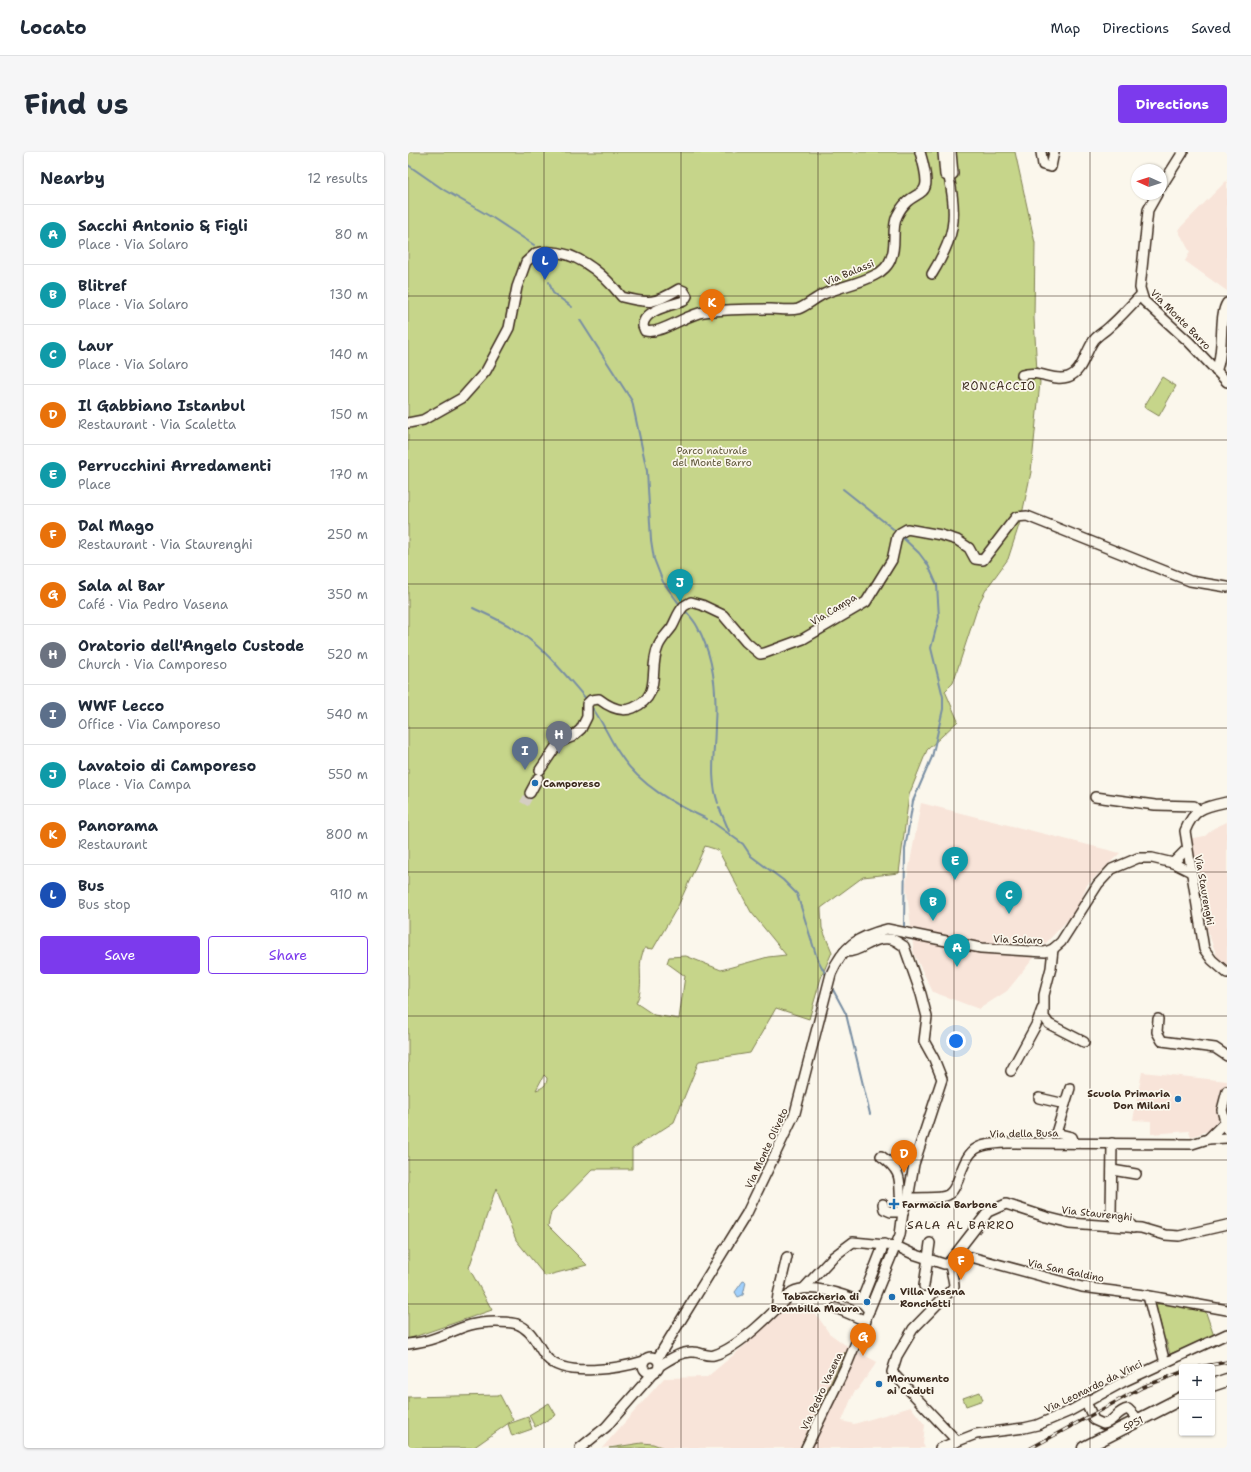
<!DOCTYPE html>
<html lang="en">
<head>
<meta charset="utf-8">
<style>
	:root { --surface:#fff; --page:#f6f6f7; --text:#1f2937; --muted:#747a83; --line:#e0e1e3; --accent:#7c3aed }
	body { margin:0; font-family:"Shantell Sans",sans-serif; background:var(--page); color:var(--text) }
	.controls { position:absolute; right:12px; bottom:12px; display:grid; overflow:hidden; border-radius:4px; box-shadow:0 1px 3px #0004 }
	.controls button { width:36px; height:36px; display:grid; place-items:center; padding:0; border:0; border-bottom:1px solid var(--line); background:var(--surface); color:var(--text); font:20px sans-serif }
	.compass { position:absolute; left:723px; top:12px; width:36px; height:36px; border-radius:50%; background:var(--surface); box-shadow:0 1px 3px #0004; rotate:273deg }
	.you { position:absolute; left:548px; top:889px; width:14px; height:14px; margin:-10px; border:3px solid #fff; border-radius:50%; background:#1a73e8; box-shadow:0 0 0 6px #1a73e833 }
	.badge { display:grid; place-items:center; width:26px; height:26px; border-radius:50%; background:var(--accent); color:#fff; font-size:13px; font-weight:700 }
	.pin { position:absolute; translate:-50% -33px; filter:drop-shadow(0 1px 2px #0008) }
	.pin::after { content:''; position:absolute; top:21px; width:14px; height:12px; background:inherit; clip-path:polygon(0 0,100% 0,50% 100%) }
	.list { margin:0; padding:0; list-style:none }
	h2 { display:flex; justify-content:space-between; align-items:center; height:52px; margin:0; padding:0 16px; font-size:17px }
	h2 small { font-size:13px; font-weight:400; color:var(--muted) }
	.list li { display:grid; grid-template-columns:26px 1fr auto; gap:12px; align-items:center; box-sizing:border-box; height:60px; padding:0 16px; border-top:1px solid var(--line) }
	.list b { display:block; font-size:15px; white-space:nowrap }
	.list p { margin:0; font-size:13px; white-space:nowrap; color:var(--muted) }
	.list em { font-size:13px; font-style:normal; color:var(--muted) }
	.actions { display:flex; gap:8px; padding:12px 16px }
	.actions a { flex:1; padding:9px 0; border:1px solid var(--accent); border-radius:4px; text-align:center; font-size:14px; color:var(--accent) }
	.actions .main { background:var(--accent); color:#fff }
	.map { position:relative; flex:none; width:819px; height:1296px; overflow:hidden; border-radius:4px }
	header { display:flex; align-items:center; gap:24px; box-sizing:border-box; height:56px; padding:0 20px; background:var(--surface); border-bottom:1px solid var(--line) }
	header strong { font-size:19px }
	nav { display:flex; gap:22px; margin-inline-start:auto; font-size:14px }
	.intro { display:flex; align-items:center; justify-content:space-between; box-sizing:border-box; height:96px; padding:0 24px }
	h1 { margin:0; font-size:28px }
	.button { padding:10px 18px; border-radius:4px; background:var(--accent); color:#fff; font-size:14px; font-weight:700 }
	main { display:flex; gap:24px; padding:0 24px }
	aside { flex:1; background:var(--surface); border-radius:4px; box-shadow:0 1px 3px #0004 }
	.map>svg:first-child { display:block }
</style>
</head>
<body>
<header>
<strong>Locato</strong>
<nav><a>Map</a><a>Directions</a><a>Saved</a></nav>
</header>
<div class="intro"><h1>Find us</h1><a class="button">Directions</a></div>
<main>
<aside>
<h2>Nearby<small>12 results</small></h2>
<ul class="list">
<li><span class="badge" style="background:#0f9aa8">A</span><div><b>Sacchi Antonio &amp; Figli</b><p>Place · Via Solaro</p></div><em>80 m</em></li>
<li><span class="badge" style="background:#0f9aa8">B</span><div><b>Blitref</b><p>Place · Via Solaro</p></div><em>130 m</em></li>
<li><span class="badge" style="background:#0f9aa8">C</span><div><b>Laur</b><p>Place · Via Solaro</p></div><em>140 m</em></li>
<li><span class="badge" style="background:#e8710a">D</span><div><b>Il Gabbiano Istanbul</b><p>Restaurant · Via Scaletta</p></div><em>150 m</em></li>
<li><span class="badge" style="background:#0f9aa8">E</span><div><b>Perrucchini Arredamenti</b><p>Place</p></div><em>170 m</em></li>
<li><span class="badge" style="background:#e8710a">F</span><div><b>Dal Mago</b><p>Restaurant · Via Staurenghi</p></div><em>250 m</em></li>
<li><span class="badge" style="background:#e8710a">G</span><div><b>Sala al Bar</b><p>Café · Via Pedro Vasena</p></div><em>350 m</em></li>
<li><span class="badge" style="background:#6b7280">H</span><div><b>Oratorio dell'Angelo Custode</b><p>Church · Via Camporeso</p></div><em>520 m</em></li>
<li><span class="badge" style="background:#5c6f8a">I</span><div><b>WWF Lecco</b><p>Office · Via Camporeso</p></div><em>540 m</em></li>
<li><span class="badge" style="background:#0f9aa8">J</span><div><b>Lavatoio di Camporeso</b><p>Place · Via Campa</p></div><em>550 m</em></li>
<li><span class="badge" style="background:#e8710a">K</span><div><b>Panorama</b><p>Restaurant</p></div><em>800 m</em></li>
<li><span class="badge" style="background:#1a4fb4">L</span><div><b>Bus</b><p>Bus stop</p></div><em>910 m</em></li>
</ul>
<div class="actions"><a class="main">Save</a><a>Share</a></div>
</aside>
<div class="map">
<svg width="819" height="1296" viewBox="0 0 819 1296">
	<rect width="100%" height="100%" fill="#fbf7ec"/>
	<filter id="ink" filterUnits="userSpaceOnUse"><feTurbulence type="fractalNoise" baseFrequency=".025" numOctaves="2"/><feDisplacementMap in="SourceGraphic" scale="8" xChannelSelector="R" yChannelSelector="G"/><feConvolveMatrix kernelMatrix="1 2 1 2 8 2 1 2 1" color-interpolation-filters="sRGB"/></filter>
	<g filter="url(#ink)">
		<g fill="#f8e4d9">
			<path d="M819,28V139L777,109L782,100L770,78Z"/>
			<path d="M513,651L712,701L679,733L669,758L637,792L599,839L571,857L525,840L506,802L498,732Z"/>
			<path d="M819,670V816L812,812L801,783L780,687L797,684L806,676Z"/>
			<path d="M734,920L819,929V934L812,940L810,968L802,978L783,985L781,979L743,982V969L725,968Z"/>
			<path d="M377,1151L396,1161L403,1159L410,1165L421,1181L436,1192L469,1210L450,1237L446,1240L434,1269L446,1272L503,1255L517,1273L515,1292L517,1296H256L245,1292L218,1293L194,1296L256,1226L299,1225L341,1190Z"/>
		</g>
		<g fill="#c6d58a" stroke="#808054" fill-rule="evenodd">
			<path d="M0,0H607L627,91L626,166L629,220L632,230L623,320L613,367L600,407L579,436L571,451L545,531L537,539L550,569L519,598L501,643L491,721L455,725L413,756L414,776L424,800L413,826L401,867L368,856L342,901L291,909L266,970L224,997V1017H185L143,1060L140,1074L179,1113L137,1124L108,1088L88,1036L61,1116L84,1158L0,1187ZM297,694L310,698L343,760L378,803L360,805L313,818L278,804L261,805L259,811L277,824L271,867L246,863L228,851C230,847 232,842 232,838C234,824 229,809 237,796L245,797L270,754ZM136,923L139,926C139,933 135,936 128,938Z"/>
			<path d="M754,225L768,234L751,264L736,255Z"/>
			<path d="M756,1150L797,1158L806,1184L762,1202L758,1188H756L752,1169H750L747,1159L749,1158L747,1152Z"/>
			<path d="M437,1200L395,1296H392Z"/>
			<path d="M572,1240L575,1248L558,1254L555,1246Z"/>
			<path d="M92,1243L105,1268L65,1296H0V1245Z"/>
			<path d="M141,1251L148,1263L127,1275L121,1263Z"/>
			<path d="M120,1265L124,1277L104,1284L100,1272Z"/>
			<path d="M234,1291L245,1292L256,1296H201Z"/>
		</g>
		<path fill="#a0d0fc" stroke="#788ea3" d="M335,1129L338,1130L335,1143L330,1145L327,1140Z"/>
		<g fill="none" stroke-linecap="round" stroke-linejoin="round">
			<g stroke="#788ea3" stroke-width="2">
				<path d="M0,13L36,38L85,66L126,93"/>
				<path d="M141,130L145,141L164,155"/>
				<path d="M172,168L224,249L239,319L243,388L246,407L255,430L272,453"/>
				<path d="M435,337L489,380"/>
				<path d="M493,384L511,401L520,413L529,433L531,465L523,496L535,545V557L524,605L505,649L497,697L496,774"/>
				<path d="M65,456C82,464 99,471 114,482C140,500 159,525 179,548"/>
				<path d="M276,457C280,462 286,468 289,474C305,503 309,540 307,572C307,599 301,625 310,651"/>
				<path d="M183,554C194,568 201,586 211,601C231,633 266,652 299,667"/>
				<path d="M311,655L321,679"/>
				<path d="M303,669L335,692L343,704L375,728L389,742L409,806L419,825"/>
				<path d="M423,834L438,862L462,962"/>
			</g>
			<path stroke="#d5cec3" stroke-width="9" stroke-dasharray="9 4.5" stroke-linecap="butt" d="M116,652L122,641"/>
			<g stroke="#3b2a1e" stroke-width="12">
				<g id="minor">
					<path d="M535,0L537,23L541,25L545,22L543,0"/>
					<path d="M633,0L635,13L643,15L646,0"/>
					<path d="M753,35L775,0"/>
					<path d="M749,42L740,58L732,136L736,149L781,190L819,230"/>
					<path d="M524,122C546,86 550,67 541,25"/>
					<path d="M808,219C817,199 810,164 819,151"/>
					<path d="M614,223C632,217 644,230 660,225C675,220 677,200 686,188C690,183 696,180 700,176C712,166 722,154 733,143"/>
					<path d="M0,271L15,268L54,246L78,219L101,176L109,135L118,110L128,101C164,94 193,119 214,145C242,152 246,152 271,137L276,139L279,144L276,149C264,153 235,158 235,174L237,179C253,183 278,162 296,160C318,157 340,157 363,157C371,157 382,159 390,157C399,154 407,146 416,142C433,134 451,132 467,123C474,120 481,113 483,106C489,93 483,77 489,64C506,29 529,57 512,0"/>
					<path d="M132,618L151,590L164,585L173,577L179,565V552L183,548L191,547C200,554 213,561 225,556C255,543 240,519 250,495C253,487 259,482 264,475C268,468 270,460 276,454L283,450L294,453L315,463L338,490L352,502L357,501L395,487L458,450L484,408L489,385L492,381L499,377L533,383L549,388L561,396L567,407L575,408L608,365L619,364L782,429L819,435"/>
					<path d="M122,641L130,626"/>
					<path d="M687,645L747,653L786,654L790,658"/>
					<path d="M819,650C796,655 786,656 777,679L796,797L804,808L819,821"/>
					<path d="M779,697L765,711L783,720"/>
					<path d="M645,797L643,816L636,843V865L641,872L676,890"/>
					<path d="M750,867L749,880L754,889L807,896L819,904"/>
					<path d="M603,919L628,873L634,857"/>
					<path d="M662,936L648,981L664,985L666,991"/>
					<path d="M819,939L814,958L819,977"/>
					<path d="M631,946L657,952"/>
					<path d="M800,987L817,970"/>
					<path d="M704,991L703,1062L706,1066L721,1070L725,1076"/>
					<path d="M473,1004C501,1024 487,1033 495,1060H483L476,1057L475,1052"/>
					<path d="M704,1018L728,1022"/>
					<path d="M500,1047C512,1044 531,1048 540,1043C545,1040 548,1033 550,1028C561,996 566,992 599,991L784,992L800,987L819,986"/>
					<path d="M516,1134L522,1091"/>
					<path d="M396,1136L425,1105L445,1090L488,1094L505,1102L536,1112H539L542,1109L563,1105L674,1135L736,1143L819,1158"/>
					<path d="M740,1144L757,1211"/>
					<path d="M453,1150L476,1092"/>
					<path d="M428,1156L458,1169"/>
					<path d="M368,1157L370,1143L379,1105"/>
					<path d="M0,1192C7,1191 14,1190 21,1188C48,1180 57,1170 88,1170C95,1170 103,1170 109,1172C125,1178 129,1194 139,1206C157,1226 213,1216 236,1209"/>
					<circle cx="243" cy="1213" r="8"/>
					<path d="M249,1207L339,1061L387,961L423,822C435,794 450,784 479,777L573,796L637,800L645,797L653,790L690,732L704,717L730,706H744L765,711"/>
					<path d="M251,1214C261,1208 273,1199 285,1200C292,1200 299,1205 306,1203C331,1196 367,1159 384,1140C401,1131 436,1142 452,1150C455,1151 459,1156 461,1159"/>
					<path d="M678,1250L686,1268L695,1272C706,1271 708,1259 720,1257L731,1268"/>
					<path d="M549,1289L484,1220L489,1204L505,1177L546,1135C546,1126 542,1119 542,1109L580,1060L598,1052L638,1065L662,1071L733,1076L757,1083L771,1084L819,1073"/>
					<path d="M172,1296L198,1275L246,1220"/>
					<path d="M398,1296L440,1210L492,1083L495,1060L500,1047L506,1012L534,927L526,907L516,889L519,865L513,842L496,794C492,792 487,787 482,787C465,784 453,801 436,800"/>
					<path d="M532,1296L568,1282L616,1276L629,1273L662,1259L715,1230L819,1182"/>
				</g>
			</g>
			<g stroke="#3b2a1e" stroke-width="15">
				<g id="major">
					<path d="M804,1233L819,1228"/>
					<path d="M676,1296L774,1246"/>
				</g>
			</g>
			<use href="#minor" stroke="#fbf7ec" stroke-width="9"/>
			<use href="#major" stroke="#fbf7ec" stroke-width="12"/>
			<g stroke="#3b2a1e" stroke-width="3.5">
				<g id="rail">
					<path d="M792,1215L819,1210"/>
					<path d="M623,1296L735,1235L774,1220"/>
				</g>
			</g>
			<use href="#rail" stroke="#fbf7ec" stroke-width="2" stroke-dasharray="6" stroke-linecap="butt"/>
		</g>
	</g>
	<path fill="none" stroke="#3b2a1e" stroke-width="1" stroke-opacity="0.55" d="M136,0V1296M273,0V1296M410,0V1296M546,0V1296M682,0V1296M0,144H819M0,288H819M0,432H819M0,576H819M0,720H819M0,864H819M0,1008H819M0,1152H819"/>
	<g fill="#1f6fb2" stroke="#fbf7ec" stroke-width="1.5">
		<circle cx="127" cy="631" r="4"/>
		<circle cx="770" cy="947" r="4"/>
		<path d="M484 1046h4v4h4v4h-4v4h-4v-4h-4v-4h4z"/>
		<circle cx="484" cy="1145" r="4"/>
		<circle cx="459" cy="1150" r="4"/>
		<circle cx="471" cy="1232" r="4"/>
	</g>
	<g text-anchor="middle" stroke-width="3.5" stroke-linejoin="round" paint-order="stroke">
		<g font-size="10" fill="#3b2a1e" stroke="#fbf7ec">
			<text transform="translate(441 120) rotate(-22)" y="4">Via Balassi</text>
			<text transform="translate(773 167) rotate(45)" y="4">Via Monte Barro</text>
			<text transform="translate(425 457) rotate(-31)" y="4">Via Campa</text>
			<text transform="translate(797 738) rotate(80)" y="4">Via Staurenghi</text>
			<text transform="translate(610 787) rotate(2)" y="4">Via Solaro</text>
			<text transform="translate(616 981) rotate(-1)" y="4">Via della Busa</text>
			<text transform="translate(358 996) rotate(-65)" y="4">Via Monte Oliveto</text>
			<text transform="translate(689 1061) rotate(6)" y="4">Via Staurenghi</text>
			<text transform="translate(658 1118) rotate(12)" y="4">Via San Galdino</text>
			<text transform="translate(685 1234) rotate(-26)" y="4">Via Leonardo da Vinci</text>
			<text transform="translate(413 1239) rotate(-65)" y="4">Via Pedro Vasena</text>
			<text transform="translate(725 1271) rotate(-27)" y="4">SP51</text>
		</g>
		<g font-size="10" fill="#5e5539" stroke="#fbf7ec">
			<text x="304" y="302">Parco naturale<tspan x="304" dy="12">del Monte Barro</tspan></text>
		</g>
		<g font-size="10" font-weight="bold" fill="#3b2a1e" stroke="#fbf7ec" text-anchor="start">
			<text x="135" y="635">Camporeso</text>
			<text x="762" y="945" text-anchor="end">Scuola Primaria<tspan x="762" dy="12">Don Milani</tspan></text>
			<text x="494" y="1056">Farmacia Barbone</text>
			<text x="492" y="1143">Villa Vasena<tspan x="492" dy="12">Ronchetti</tspan></text>
			<text x="451" y="1148" text-anchor="end">Tabaccheria di<tspan x="451" dy="12">Brambilla Maura</tspan></text>
			<text x="479" y="1230">Monumento<tspan x="479" dy="12">ai Caduti</tspan></text>
		</g>
		<g font-size="11" letter-spacing="1" fill="#3b2a1e" stroke="#fbf7ec">
			<text x="591" y="238">RONCACCIO</text>
		</g>
		<g font-size="12" letter-spacing="1" fill="#3b2a1e" stroke="#fbf7ec">
			<text x="553" y="1077">SALA AL BARRO</text>
		</g>
	</g>
</svg>
<div class="controls">
<button>+</button>
<button>−</button>
</div>
<svg class="compass" viewBox="-18 -18 36 36"><path d="M0-13l5 13h-10z" fill="#e53935"/><path d="M0 13l5-13h-10z" fill="#747a83"/></svg>
<div class="you"></div>
<div class="pin badge" style="left:549px;top:815px;background:#0f9aa8">A</div>
<div class="pin badge" style="left:525px;top:769px;background:#0f9aa8">B</div>
<div class="pin badge" style="left:601px;top:762px;background:#0f9aa8">C</div>
<div class="pin badge" style="left:496px;top:1021px;background:#e8710a">D</div>
<div class="pin badge" style="left:547px;top:728px;background:#0f9aa8">E</div>
<div class="pin badge" style="left:553px;top:1128px;background:#e8710a">F</div>
<div class="pin badge" style="left:455px;top:1204px;background:#e8710a">G</div>
<div class="pin badge" style="left:151px;top:602px;background:#6b7280">H</div>
<div class="pin badge" style="left:117px;top:618px;background:#5c6f8a">I</div>
<div class="pin badge" style="left:272px;top:450px;background:#0f9aa8">J</div>
<div class="pin badge" style="left:304px;top:170px;background:#e8710a">K</div>
<div class="pin badge" style="left:137px;top:128px;background:#1a4fb4">L</div>
</div>
</main>
</body>
</html>
